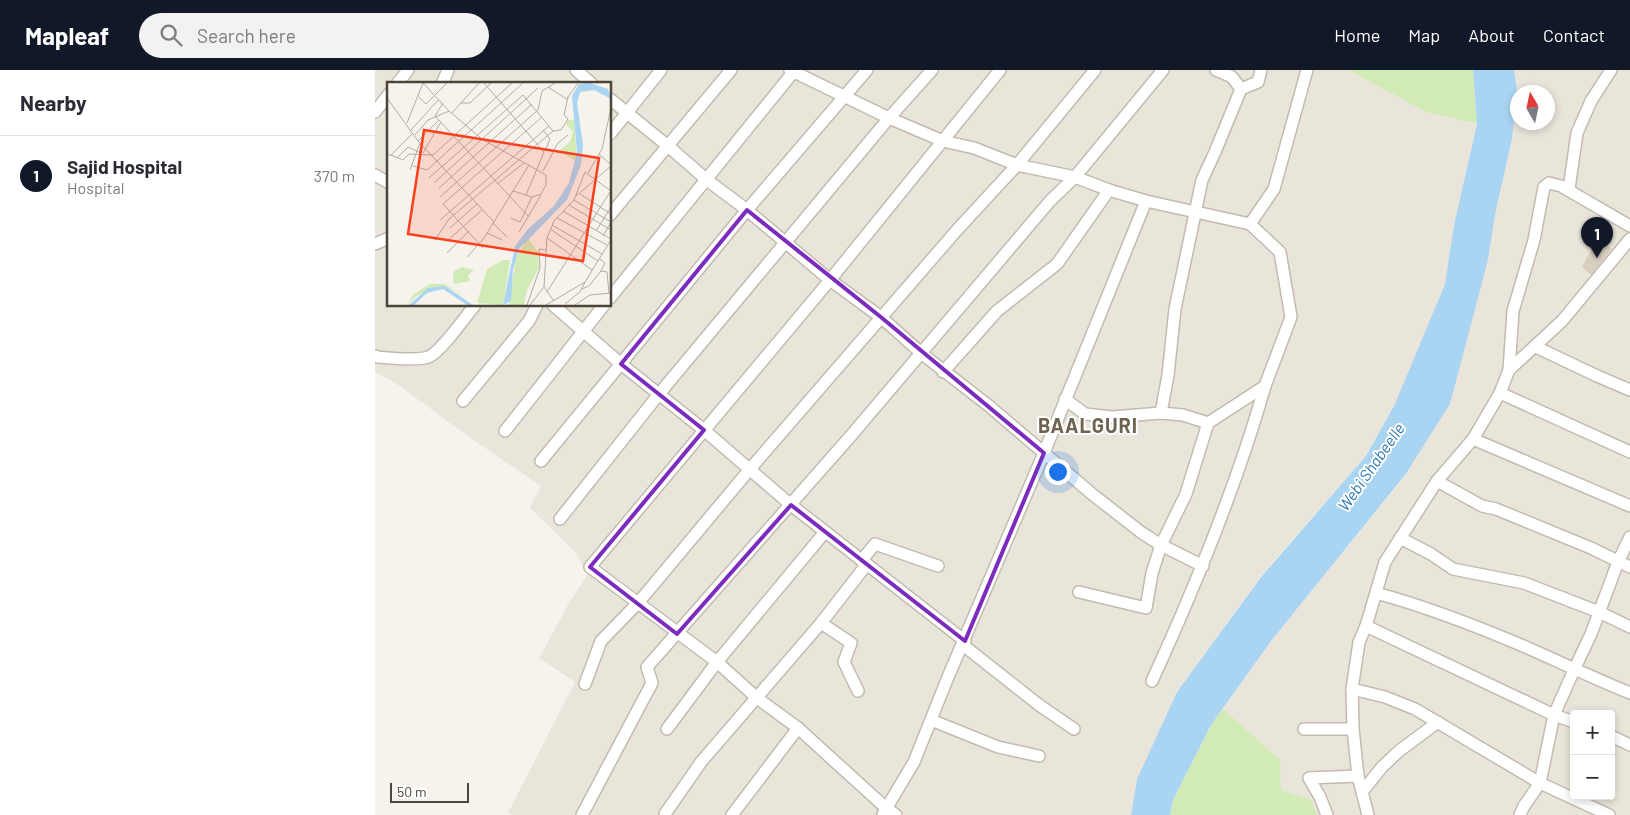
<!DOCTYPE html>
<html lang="en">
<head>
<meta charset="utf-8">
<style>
	:root { --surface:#fff; --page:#f2f2f3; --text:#2b2b33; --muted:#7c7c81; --line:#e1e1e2; --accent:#111827 }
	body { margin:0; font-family:Barlow,sans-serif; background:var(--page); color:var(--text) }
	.controls { position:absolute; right:15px; bottom:15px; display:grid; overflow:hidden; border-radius:5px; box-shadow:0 2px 8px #0003 }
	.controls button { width:45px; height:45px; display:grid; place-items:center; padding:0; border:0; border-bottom:1px solid var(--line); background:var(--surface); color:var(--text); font:25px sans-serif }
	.compass { position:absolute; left:1135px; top:15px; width:45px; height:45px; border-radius:50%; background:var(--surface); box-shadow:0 2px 8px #0003; rotate:351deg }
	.scale { position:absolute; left:15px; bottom:12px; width:79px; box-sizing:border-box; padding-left:5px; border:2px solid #4b4439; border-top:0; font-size:14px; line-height:18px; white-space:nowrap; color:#4b4439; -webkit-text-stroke:4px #fff; paint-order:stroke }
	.you { position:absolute; left:682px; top:401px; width:18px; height:18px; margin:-12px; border:4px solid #fff; border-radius:50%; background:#1a73e8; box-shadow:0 0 0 8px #1a73e833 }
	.badge { display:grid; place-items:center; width:32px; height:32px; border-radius:50%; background:var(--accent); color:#fff; font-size:16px; font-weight:700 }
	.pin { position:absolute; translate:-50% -41px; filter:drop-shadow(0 1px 2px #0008) }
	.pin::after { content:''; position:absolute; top:26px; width:18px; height:15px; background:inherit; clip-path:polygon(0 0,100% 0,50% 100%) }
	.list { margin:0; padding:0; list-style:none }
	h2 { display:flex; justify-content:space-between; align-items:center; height:65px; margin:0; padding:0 20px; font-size:21px }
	h2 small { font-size:16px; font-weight:400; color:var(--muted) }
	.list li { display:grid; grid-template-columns:32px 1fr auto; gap:15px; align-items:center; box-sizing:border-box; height:80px; padding:0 20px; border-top:1px solid var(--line) }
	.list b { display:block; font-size:19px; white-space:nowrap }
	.list p { margin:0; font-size:16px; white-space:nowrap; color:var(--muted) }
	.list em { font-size:16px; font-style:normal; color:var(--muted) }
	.icon { flex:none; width:28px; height:28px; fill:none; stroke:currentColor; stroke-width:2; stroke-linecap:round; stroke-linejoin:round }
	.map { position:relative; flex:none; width:1255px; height:745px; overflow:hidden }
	header { display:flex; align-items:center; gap:30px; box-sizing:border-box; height:70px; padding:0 25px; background:var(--accent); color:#fff }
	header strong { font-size:24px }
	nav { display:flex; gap:28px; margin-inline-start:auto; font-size:18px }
	.search { width:350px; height:45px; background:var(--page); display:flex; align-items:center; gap:12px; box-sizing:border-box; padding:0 18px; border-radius:28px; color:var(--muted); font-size:19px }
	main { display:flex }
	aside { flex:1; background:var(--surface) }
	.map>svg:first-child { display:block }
</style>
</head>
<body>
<header>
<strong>Mapleaf</strong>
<div class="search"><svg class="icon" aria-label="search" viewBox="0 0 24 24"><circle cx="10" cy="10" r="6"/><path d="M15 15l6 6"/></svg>Search here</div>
<nav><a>Home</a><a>Map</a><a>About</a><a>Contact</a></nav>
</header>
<main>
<aside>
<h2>Nearby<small></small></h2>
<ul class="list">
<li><span class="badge">1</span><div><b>Sajid Hospital</b><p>Hospital</p></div><em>370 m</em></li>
</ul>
</aside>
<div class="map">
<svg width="1255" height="745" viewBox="0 0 1255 745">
	<rect width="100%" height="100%" fill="#f6f3ec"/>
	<g fill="#eae5da" fill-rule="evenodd">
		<path d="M0,0H973L1051,42L1102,54L1079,155L1070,214L1019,336L991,386L885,507L802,622L762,709L756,745H138L133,743L200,612L164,588L194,533L213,504L200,482L155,438L166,416L87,362L22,314L0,302ZM14,14H235V235H14Z"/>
		<path d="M1139,0H1255V745H942L936,730L906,720L904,690L848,639L896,571L1030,406L1113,190L1121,140L1137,69L1142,20ZM1142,22H1172V52H1142ZM1199,644H1236V726H1199Z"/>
	</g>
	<g fill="#d2eab5">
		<path d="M973,0H1098L1102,54L1051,42Z"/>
		<path d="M848,639L905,690L906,720L936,730L942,745H795L798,730L836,655Z"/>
	</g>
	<path fill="#a9d4f2" d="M1098,0H1139L1142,20L1137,69L1121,140L1113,190L1075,334L1030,405L896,571L836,655L798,730L795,745H756L762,709L802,622L886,507L991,386L1019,336L1070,214L1079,155L1102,54Z"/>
	<path fill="#d8cfc1" d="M1222,167L1237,179L1216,205L1207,197Z"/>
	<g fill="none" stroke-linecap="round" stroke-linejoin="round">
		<g stroke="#c2bbae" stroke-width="14">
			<g id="minor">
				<path d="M201,0L217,14"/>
				<path d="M415,0L514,48L568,71L599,78L642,95L700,107L734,120L771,131L875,154L905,182L916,247L890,316L833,353L811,424L786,475L777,503L771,538L704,522"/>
				<path d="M22,14L33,0"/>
				<path d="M67,14L73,0"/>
				<path d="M866,19L883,12L886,0"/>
				<path d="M235,29L293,76L332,110L372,140L455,210L507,248L546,283L614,336L717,424L767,463L786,475L828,496"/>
				<path d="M0,42L14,24"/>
				<path d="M235,64L286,0"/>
				<path d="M0,105L14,113"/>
				<path d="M1194,119L1202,63L1216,31L1236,0"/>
				<path d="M235,145L356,0"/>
				<path d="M875,154L899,119L932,0"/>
				<path d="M0,174L14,168"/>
				<path d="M235,228L420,0"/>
				<path d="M178,235L246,294L329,360L416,435L590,571"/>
				<path d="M1161,277L1222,306L1255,320"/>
				<path d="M0,286L3,287C15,288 42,291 53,287C65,283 91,246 100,235"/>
				<path d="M1134,300L1187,251L1255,169"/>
				<path d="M568,302L622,241L682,194L734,120"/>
				<path d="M1125,323L1255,382"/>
				<path d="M690,329L710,344L737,347L786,343L808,345L833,353"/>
				<path d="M88,331L154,251L162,235"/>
				<path d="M786,343L793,305L800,239L827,110L840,82L866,19L857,7L841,0"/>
				<path d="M130,361L229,235"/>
				<path d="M1098,369L1255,436"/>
				<path d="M166,391L372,140L492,0"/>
				<path d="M1062,411L1107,436L1121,439L1216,478L1255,497"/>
				<path d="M185,449L284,324L514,48L557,0"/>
				<path d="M1025,468L1056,484L1078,499L1149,513L1224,542L1255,557"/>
				<path d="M487,490L500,474L563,496"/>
				<path d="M1001,523C1053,537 1104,557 1153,578C1187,593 1220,609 1255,623"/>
				<path d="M446,553L476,573L469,592L483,621"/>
				<path d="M991,556L1179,645L1199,652"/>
				<path d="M588,575L664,635L699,659"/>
				<path d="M777,611C821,515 861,418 890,316"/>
				<path d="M210,614L226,571L263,533L375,399L582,160L642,95L720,0"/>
				<path d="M977,619L1010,627L1040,639L1165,713L1234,745"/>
				<path d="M556,650L623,677L664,686"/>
				<path d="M292,659L342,592L450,462"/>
				<path d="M929,659H978"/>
				<path d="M1236,666L1255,675"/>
				<path d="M987,722L1007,697L1024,681L1063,652"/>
				<path d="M290,744L326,692L446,553L492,494"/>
				<path d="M508,744L539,692L573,607L669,383L771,131"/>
				<path d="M207,745L277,613L272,597L474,368L675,131L700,107L788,0"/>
				<path d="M357,745L423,658"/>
				<path d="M521,745L511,738L423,658L382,628L342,592L215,497L455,210L625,0"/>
				<path d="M952,745L945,727L934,708L983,706"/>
				<path d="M993,745L983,706L978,659L977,619L984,572L991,556L1010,492L1062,411L1098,369L1125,323L1134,300L1138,241L1159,170L1169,117L1174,113L1186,116L1255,156"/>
				<path d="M1145,745L1149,736L1165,713L1179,645L1199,600L1216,564L1243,492L1255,467"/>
			</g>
		</g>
		<use href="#minor" stroke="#fff" stroke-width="11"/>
	</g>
	<path fill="none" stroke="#7b2cbf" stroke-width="4" stroke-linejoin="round" d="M372,140L507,248L669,383L590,571L416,435L302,564L215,497L329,360L246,294Z"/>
	<g text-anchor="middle" stroke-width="4" stroke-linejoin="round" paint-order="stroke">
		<g font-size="16" font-style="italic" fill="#2e7ab2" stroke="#fff">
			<text transform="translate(996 397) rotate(-55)" y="6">Webi Shabeelle</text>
		</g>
		<g font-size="20" font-weight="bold" letter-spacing="1" fill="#6e6250" stroke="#fff">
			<text x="713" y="363">BAALGURI</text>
		</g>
	</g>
	<g transform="translate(12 12)">
		<rect width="224" height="224" fill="#f6f3ec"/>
		<path d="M181,38H187L190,80L172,69L183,60L186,50L179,42ZM141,156L151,170L152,186L140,208L137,223H122L129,176ZM116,178H123L116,223L90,221L100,187ZM75,185L87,188L81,193L83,199L67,202L66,190ZM43,202H57L82,217L58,204L29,214L20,223L27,212Z" fill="#d2eab5"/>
		<path d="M203,1L221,7L224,17L207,8L193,10L190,21L196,63L194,83L180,118L132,167L126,188L124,219L116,223L128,164L141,147L167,124L182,101L190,70L185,14L192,2ZM58,204L86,223H80L56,207L40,211L27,223H22L41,206Z" fill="#a9d4f2"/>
		<path fill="none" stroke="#b2ada4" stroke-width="1" d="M36,1L62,29L95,57L159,93V103L154,112L145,115L133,140L124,136M97,1L157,70L139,113M161,5L181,18M32,15L39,22L60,1M0,16L31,59L107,140M56,21L48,34L142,135M73,21H83L104,1M65,31L92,1M20,41L36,1M24,48L52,17M156,48L163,57L158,69M28,53L41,38L62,29M31,59L52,38M36,71L54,40M212,72L224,83M0,73H4L26,51M4,73L16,78L22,72L46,73L125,1M10,76L21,65L34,71M26,84L40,88L136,1M23,88L33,61M156,89L171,61L181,53M201,91L215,67L224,26M42,96L136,13L166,49L174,48L181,37L177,33L181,15L191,1M47,101L151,6M110,102L137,81M52,106L145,22M126,109L145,115M193,112L224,132M189,114L224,84M53,115L151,28L155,9L168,1M187,118L224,140M182,123L224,148M176,129L224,157M170,136L220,163M53,138L162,44M106,141L120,155M165,143L215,172M63,146L90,122M163,147L211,179M209,149L224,125M132,150L154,113M100,151L115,158M216,154L224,140M160,156L205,188M48,158L62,137L166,49M61,158L95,128M96,166L56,122L155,35M60,171L82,149M80,175L97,156L142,83M214,189L220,190L222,211M195,207L202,204L214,189L218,181L213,177M160,210L223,110M167,219L157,205L160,156L167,139L187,118L198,90L224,109M178,222L193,210L198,200M140,223L153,186L152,167L159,168M143,223L157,205M159,223L198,200L224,158M188,223L203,213L224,211"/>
		<path fill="#fc3f1d" fill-opacity="0.15" stroke="#fc3f1d" stroke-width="2.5" d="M37,48L212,76L196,179L21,152Z"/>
		<rect width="224" height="224" fill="none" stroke="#4b4439" stroke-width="2.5"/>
	</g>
</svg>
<div class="controls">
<button>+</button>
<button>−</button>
</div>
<svg class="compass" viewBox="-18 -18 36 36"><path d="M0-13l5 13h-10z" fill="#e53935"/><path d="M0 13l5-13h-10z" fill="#7c7c81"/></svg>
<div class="scale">50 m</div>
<div class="you"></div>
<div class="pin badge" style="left:1222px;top:188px">1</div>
</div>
</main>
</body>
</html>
